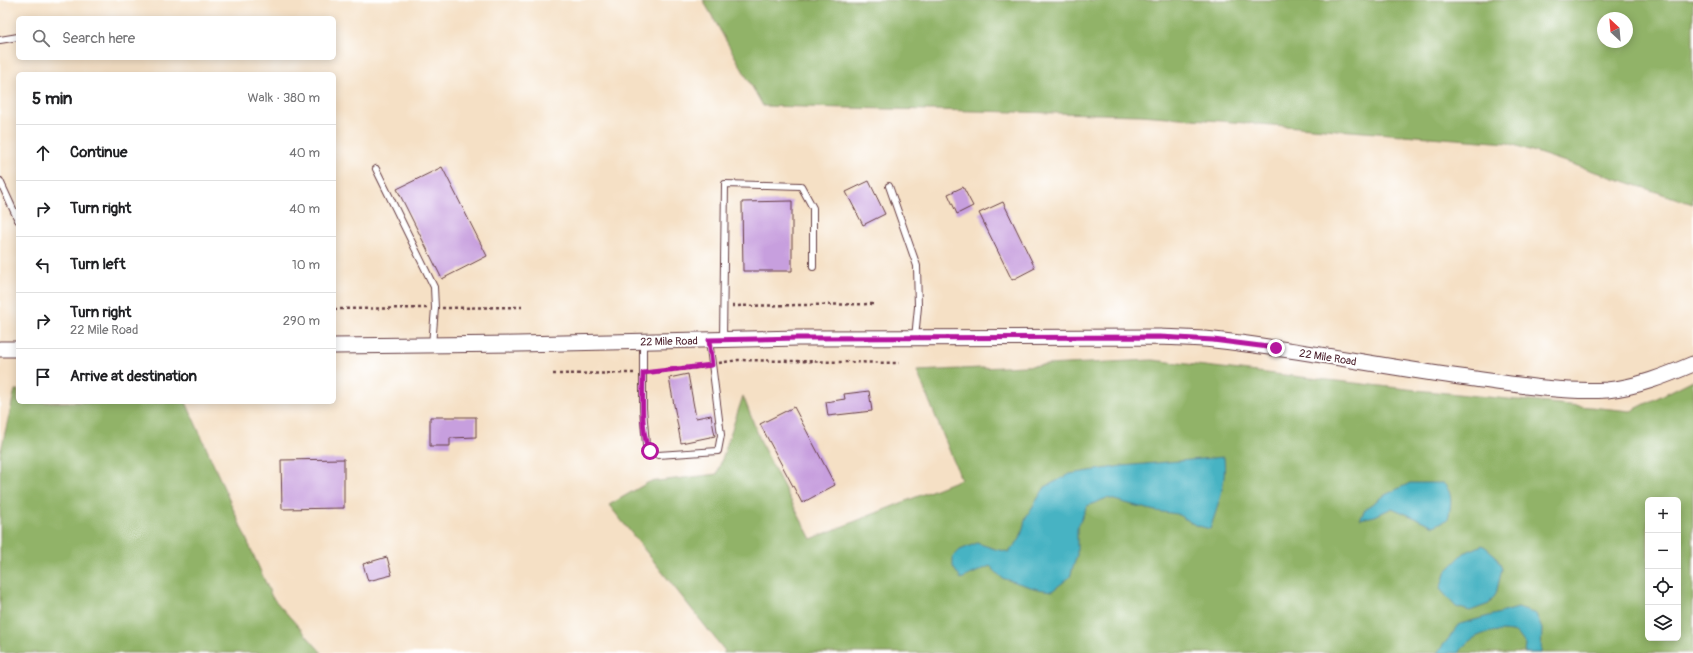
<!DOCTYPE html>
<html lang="en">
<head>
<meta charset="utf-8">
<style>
	:root { --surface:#fff; --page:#f6f6f6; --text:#202124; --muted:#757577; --line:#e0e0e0 }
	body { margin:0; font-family:Pangolin,sans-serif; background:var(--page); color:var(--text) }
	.controls { position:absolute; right:12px; bottom:12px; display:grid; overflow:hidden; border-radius:6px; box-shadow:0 2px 10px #0003 }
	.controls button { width:36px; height:36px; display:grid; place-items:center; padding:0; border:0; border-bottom:1px solid var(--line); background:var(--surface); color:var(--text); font:20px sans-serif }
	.compass { position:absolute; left:1597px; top:12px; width:36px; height:36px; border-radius:50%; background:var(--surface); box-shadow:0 2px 10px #0003; rotate:334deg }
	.stop { position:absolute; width:12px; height:12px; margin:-9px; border:3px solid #b5179e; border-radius:50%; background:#fff }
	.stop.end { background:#b5179e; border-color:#fff; box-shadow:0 1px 4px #0008 }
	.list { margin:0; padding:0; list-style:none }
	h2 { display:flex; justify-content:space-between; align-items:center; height:52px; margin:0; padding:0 16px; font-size:17px }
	h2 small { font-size:13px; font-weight:400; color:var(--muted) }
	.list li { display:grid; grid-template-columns:26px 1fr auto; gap:12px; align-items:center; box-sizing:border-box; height:56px; padding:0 16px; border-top:1px solid var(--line) }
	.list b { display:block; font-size:15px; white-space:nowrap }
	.list p { margin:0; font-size:13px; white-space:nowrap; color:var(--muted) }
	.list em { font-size:13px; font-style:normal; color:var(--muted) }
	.icon { flex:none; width:22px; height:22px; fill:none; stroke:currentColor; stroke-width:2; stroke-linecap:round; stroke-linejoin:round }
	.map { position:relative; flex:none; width:1693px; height:653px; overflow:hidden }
	.search { position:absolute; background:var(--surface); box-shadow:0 2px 10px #0003; left:16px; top:16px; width:320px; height:44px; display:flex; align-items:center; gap:10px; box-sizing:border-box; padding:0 14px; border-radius:6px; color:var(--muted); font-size:15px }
	.panel { position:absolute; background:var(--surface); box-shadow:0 2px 10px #0003; left:16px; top:72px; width:320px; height:332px; border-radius:6px }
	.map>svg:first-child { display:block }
</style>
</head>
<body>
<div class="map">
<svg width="1693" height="653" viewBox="0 0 1693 653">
	<rect width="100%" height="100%" fill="#fff"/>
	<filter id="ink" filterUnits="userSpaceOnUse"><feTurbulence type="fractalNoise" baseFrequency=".025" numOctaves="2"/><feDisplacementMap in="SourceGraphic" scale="8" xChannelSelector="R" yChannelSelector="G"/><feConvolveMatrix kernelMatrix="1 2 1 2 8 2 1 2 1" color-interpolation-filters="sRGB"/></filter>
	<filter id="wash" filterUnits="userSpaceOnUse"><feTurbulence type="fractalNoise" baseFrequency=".012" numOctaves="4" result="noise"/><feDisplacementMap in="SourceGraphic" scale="16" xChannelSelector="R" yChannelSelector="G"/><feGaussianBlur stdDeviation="0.9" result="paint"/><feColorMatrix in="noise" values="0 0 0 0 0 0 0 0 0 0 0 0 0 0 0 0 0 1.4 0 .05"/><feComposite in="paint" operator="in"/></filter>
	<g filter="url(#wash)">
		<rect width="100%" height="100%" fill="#f5e0c5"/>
		<g fill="#91b367" stroke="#6e6949" fill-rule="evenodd">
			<path d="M703,0H1693V204L1508,143L1141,115L763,106ZM1603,18H1627V42H1603Z"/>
			<path d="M1152,360L1416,390L1631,411L1693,380V653H723L725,651L609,505L649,482L717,474L743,396L763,447L811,539L961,479L917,371ZM1648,500H1678V638H1648Z"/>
			<path d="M15,390H18V402H186L272,597L322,653H0V454Z"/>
		</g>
		<g fill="#47b3c3" stroke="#486977">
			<path d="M1224,457C1227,482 1218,506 1210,529L1195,525L1177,514L1155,511L1107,498L1087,506L1077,529V555L1070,577L1052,591L1037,589L1002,578L990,566L961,579L953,567V557L960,550L977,543L995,549L1009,552L1020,539L1026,517L1045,487L1070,474L1122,466Z"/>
			<path d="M1410,483H1443C1454,493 1451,506 1448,519L1434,526L1392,508L1375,516L1360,519L1366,508L1385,495Z"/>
			<path d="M1483,545L1496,556L1502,569L1496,594L1489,604L1470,611L1456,607L1440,589L1446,571L1464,553Z"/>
			<path d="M1518,608L1536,614L1542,629L1541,653H1525L1526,645L1517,633C1500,629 1481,631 1467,643C1464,645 1462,650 1459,653H1437L1460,624Z"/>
		</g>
		<g id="blocks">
			<g fill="#c79fde">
				<path d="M442,167L487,256L442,279L397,189Z"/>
				<path d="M869,181L885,214L863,225L846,192Z"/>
				<path d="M963,187L973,206L957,214L948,194Z"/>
				<path d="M792,201V271H743L742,202Z"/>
				<path d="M1003,202L1035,268L1012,280L979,213Z"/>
				<path d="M688,374L696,418L711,415L715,436L681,443L669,378Z"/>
				<path d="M869,391L872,411L828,416L826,402L845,399L844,394Z"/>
				<path d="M794,407L835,485L802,503L760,424Z"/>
				<path d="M430,417H476V437L450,438V446H430Z"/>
				<path d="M344,459V508L282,509L281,460Z"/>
				<path d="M387,557L392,575L368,581L363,564Z"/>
			</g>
		</g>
	</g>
	<g filter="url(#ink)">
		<use href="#blocks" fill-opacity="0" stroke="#643c42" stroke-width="1"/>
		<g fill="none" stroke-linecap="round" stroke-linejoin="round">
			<g stroke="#643c42" stroke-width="8">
				<g id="service">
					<path d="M0,40L18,37"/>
					<path d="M376,169L434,287L435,308L432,345"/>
					<path d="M0,181L18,220"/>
					<path d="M889,186L917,266L918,307L915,338"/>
					<path d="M723,340L725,184L801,186L813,208V267"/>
					<path d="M643,342V408L646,445L650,451L658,455L718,451L721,435L709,340"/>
				</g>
			</g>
			<g stroke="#643c42" stroke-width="17">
				<g id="tertiary">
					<path d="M334,346L518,344L798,338L1160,337C1178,338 1196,338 1214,340C1299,349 1383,367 1468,378C1511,384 1564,393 1607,390C1637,387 1665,376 1693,364"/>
					<path d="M0,349H18"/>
				</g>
			</g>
			<g stroke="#643c42" stroke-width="2.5" stroke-dasharray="3 3" stroke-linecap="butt">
				<path d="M732,306L875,304"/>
				<path d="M442,308L522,307"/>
				<path d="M334,309L427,308"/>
				<path d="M719,363L738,360L899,363"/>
				<path d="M652,372L703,367"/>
				<path d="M553,374L635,373"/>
			</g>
			<use href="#service" stroke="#fff" stroke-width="6"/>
			<use href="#tertiary" stroke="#fff" stroke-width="15"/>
		</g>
	</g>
	<g fill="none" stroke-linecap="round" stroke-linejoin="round" filter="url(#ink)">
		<path stroke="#b5179e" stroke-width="5" d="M650,451C640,437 643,391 643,373L712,365L709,340L798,338L1160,337L1213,340L1276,348"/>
	</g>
	<g text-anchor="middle" stroke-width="3.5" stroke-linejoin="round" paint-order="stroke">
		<g font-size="11" fill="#4a1f2b" stroke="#fff">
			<text transform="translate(669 341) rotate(-1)" y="4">22 Mile Road</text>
			<text transform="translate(1328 357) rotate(9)" y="4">22 Mile Road</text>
		</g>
	</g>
</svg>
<div class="controls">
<button>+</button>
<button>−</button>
<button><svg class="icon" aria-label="locate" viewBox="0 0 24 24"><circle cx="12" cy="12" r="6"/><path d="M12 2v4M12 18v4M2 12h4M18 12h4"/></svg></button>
<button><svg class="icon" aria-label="layers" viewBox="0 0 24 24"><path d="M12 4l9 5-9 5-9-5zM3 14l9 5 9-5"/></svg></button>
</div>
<svg class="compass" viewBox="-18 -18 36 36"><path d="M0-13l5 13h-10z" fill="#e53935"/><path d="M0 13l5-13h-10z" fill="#757577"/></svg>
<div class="stop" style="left:650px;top:451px"></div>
<div class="stop end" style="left:1276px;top:348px"></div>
<div class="search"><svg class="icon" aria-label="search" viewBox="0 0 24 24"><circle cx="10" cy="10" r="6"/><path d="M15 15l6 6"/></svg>Search here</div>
<section class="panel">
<h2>5 min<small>Walk · 380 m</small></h2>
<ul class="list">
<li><svg class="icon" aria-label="ahead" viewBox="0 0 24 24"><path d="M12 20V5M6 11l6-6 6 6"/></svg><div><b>Continue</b></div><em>40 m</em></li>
<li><svg class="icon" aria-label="right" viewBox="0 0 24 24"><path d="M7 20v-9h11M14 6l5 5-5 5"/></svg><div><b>Turn right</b></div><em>40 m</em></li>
<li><svg class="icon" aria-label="left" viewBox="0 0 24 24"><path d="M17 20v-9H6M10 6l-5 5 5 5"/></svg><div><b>Turn left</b></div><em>10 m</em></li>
<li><svg class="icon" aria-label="right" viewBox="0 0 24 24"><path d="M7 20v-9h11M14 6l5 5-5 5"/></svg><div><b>Turn right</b><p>22 Mile Road</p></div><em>290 m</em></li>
<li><svg class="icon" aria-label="arrive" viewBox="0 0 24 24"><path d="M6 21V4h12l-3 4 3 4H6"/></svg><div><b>Arrive at destination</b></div></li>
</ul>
</section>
</div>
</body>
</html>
